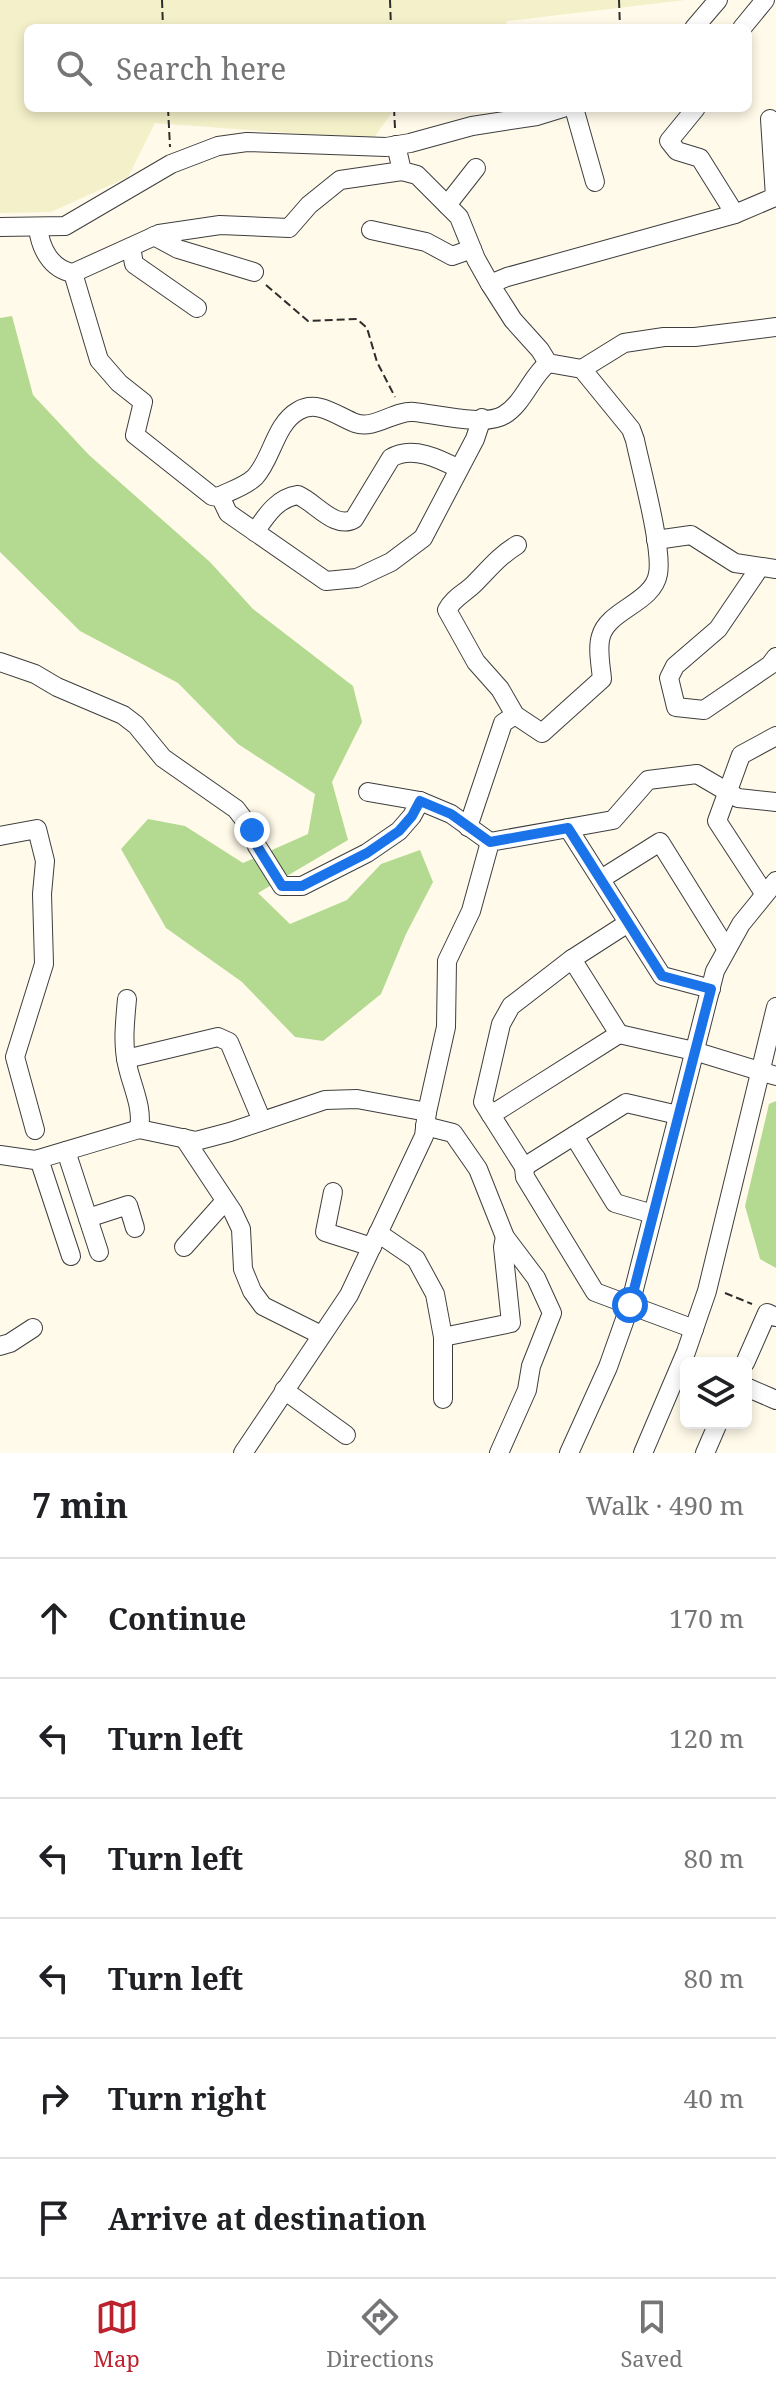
<!DOCTYPE html>
<html lang="en">
<head>
<meta charset="utf-8">
<style>
	:root { --surface:#fff; --page:#f6f6f6; --text:#202124; --muted:#757577; --line:#e0e0e0; --accent:#bb222d }
	body { margin:0; font-family:"Noto Serif",serif; background:var(--page); color:var(--text) }
	.controls { position:absolute; right:24px; bottom:24px; display:grid; overflow:hidden; border-radius:12px; box-shadow:0 4px 12px #0003 }
	.controls button { width:72px; height:72px; display:grid; place-items:center; padding:0; border:0; border-bottom:2px solid var(--line); background:var(--surface); color:var(--text); font:40px sans-serif }
	.stop { position:absolute; width:24px; height:24px; margin:-18px; border:6px solid #1a73e8; border-radius:50%; background:#fff }
	.stop.end { background:#1a73e8; border-color:#fff; box-shadow:0 2px 8px #0008 }
	.list { margin:0; padding:0; list-style:none }
	h2 { display:flex; justify-content:space-between; align-items:center; height:104px; margin:0; padding:0 32px; font-size:34px }
	h2 small { font-size:26px; font-weight:400; color:var(--muted) }
	.list li { display:grid; grid-template-columns:52px 1fr auto; gap:24px; align-items:center; box-sizing:border-box; height:120px; padding:0 32px; border-top:2px solid var(--line) }
	.list b { display:block; font-size:30px; white-space:nowrap }
	.list em { font-size:26px; font-style:normal; color:var(--muted) }
	.icon { flex:none; width:44px; height:44px; fill:none; stroke:currentColor; stroke-width:2; stroke-linecap:round; stroke-linejoin:round }
	.map { position:relative; flex:none; width:776px; height:1453px; overflow:hidden }
	.search { position:absolute; background:var(--surface); box-shadow:0 4px 12px #0003; left:24px; right:24px; top:24px; height:88px; display:flex; align-items:center; gap:20px; box-sizing:border-box; padding:0 28px; border-radius:12px; color:var(--muted); font-size:30px }
	.sheet { height:824px; background:var(--surface) }
	nav { display:flex; justify-content:space-around; align-items:center; box-sizing:border-box; height:112px; border-top:2px solid var(--line); background:var(--surface); font-size:22px; color:var(--muted) }
	nav a { display:grid; justify-items:center; gap:4px }
	nav .on { color:var(--accent) }
	.map>svg:first-child { display:block }
</style>
</head>
<body>
<div class="map">
<svg width="776" height="1453" viewBox="0 0 776 1453">
	<rect width="100%" height="100%" fill="#fffae9"/>
	<path fill="#f4f0c9" d="M0,0H685L507,21L505,28H28V108H395L373,139L155,123L128,177L51,212L0,213Z"/>
	<g fill="#b4da92">
		<path d="M12,316L33,395L89,455L210,562L253,609L353,686L362,722L332,782L348,840L258,893L290,924L347,900L381,864L420,850L433,882L406,934L381,994L323,1041L295,1037L242,982L166,928L121,849L148,819L185,826L243,863L308,834L315,794L238,744L178,683L80,631L0,552V318Z"/>
		<path d="M776,1101V1268L760,1259L745,1206L769,1104Z"/>
	</g>
	<g fill="none" stroke-linecap="round" stroke-linejoin="round">
		<g stroke="#3e3e3e" stroke-width="20">
			<g id="minor">
				<path d="M694,28L718,0"/>
				<path d="M742,28L765,0"/>
				<path d="M574,108L595,182"/>
				<path d="M396,145L402,171L417,175L459,217L476,259L490,284L513,320L540,350L548,363L582,369L631,429L635,440C641,469 663,549 658,574C653,603 608,610 601,636C597,648 601,667 602,679L542,733L515,715L500,689L476,662L447,610C453,598 465,593 474,584C489,569 499,556 517,545"/>
				<path d="M447,205L476,168"/>
				<path d="M735,214L775,197L770,119"/>
				<path d="M0,227L65,226L171,164L218,146L247,142L386,147L410,143L472,126L537,116L563,108"/>
				<path d="M38,227C40,247 50,269 73,273L159,234L220,225L289,228L309,205L340,180L402,171"/>
				<path d="M371,230L426,242L452,256L472,249"/>
				<path d="M154,236L178,249L254,272"/>
				<path d="M131,247L134,264L197,308"/>
				<path d="M73,273L99,360L119,383L143,402L135,435L212,496L218,497C230,491 246,486 255,477C272,459 275,424 298,411C317,399 337,416 355,423C375,430 394,410 414,412C436,414 485,427 504,415C523,404 531,377 548,363"/>
				<path d="M490,284L507,277L735,214L700,158L677,151L669,141L696,108"/>
				<path d="M582,369L624,343L664,337H695L776,327"/>
				<path d="M220,496L228,513L326,581L357,578L391,562L423,538L475,439L482,418"/>
				<path d="M255,532C266,516 277,498 298,495C316,503 335,530 354,519L391,458C412,445 440,459 459,469"/>
				<path d="M656,540L691,535L735,563L776,569"/>
				<path d="M760,567L718,629L675,666L669,678L676,707L704,710L770,665L776,657"/>
				<path d="M0,662L35,674L57,687L123,715L136,725L163,758L236,809L252,830L257,846L282,886H302L367,853L399,831L412,816L420,801"/>
				<path d="M368,792L420,801L451,814L490,842"/>
				<path d="M468,827L503,723L515,715"/>
				<path d="M568,828L662,976L711,989"/>
				<path d="M0,836L37,829L45,861L42,894L44,964L15,1057L35,1130"/>
				<path d="M601,879L660,842L726,948"/>
				<path d="M764,893L717,821L741,755L776,736"/>
				<path d="M628,923L572,959L619,1034L491,1115L524,1167L626,1103L678,1115"/>
				<path d="M127,999C125,1022 122,1045 128,1068C133,1089 143,1108 139,1129"/>
				<path d="M619,1034L694,1051L776,1076"/>
				<path d="M126,1059L218,1037L229,1042L262,1121"/>
				<path d="M427,1112L446,1027L447,961L471,911L490,842L613,820L648,780L697,774L738,798L776,802"/>
				<path d="M491,1115L483,1102L501,1024L511,1006L572,959"/>
				<path d="M425,1126L453,1133L478,1169L505,1237L536,1278L552,1313L531,1366L527,1390L499,1453"/>
				<path d="M574,1136L615,1203L653,1214"/>
				<path d="M184,1138L233,1212L241,1229L243,1269L252,1291L263,1306L321,1335"/>
				<path d="M66,1151L99,1252"/>
				<path d="M0,1155L35,1160L139,1129L196,1141L230,1132L325,1100L357,1099L427,1112L424,1136L349,1295L243,1453"/>
				<path d="M39,1159L71,1256"/>
				<path d="M524,1167L525,1177L595,1292L694,1329"/>
				<path d="M333,1192L325,1232L372,1247"/>
				<path d="M88,1218L128,1205L135,1228"/>
				<path d="M378,1233L416,1259L435,1294L443,1337V1399"/>
				<path d="M184,1247L225,1201"/>
				<path d="M443,1337L511,1323L503,1247L505,1237"/>
				<path d="M0,1346L10,1343L33,1328"/>
				<path d="M745,1363L767,1313L776,1317"/>
				<path d="M746,1387L776,1400"/>
				<path d="M284,1390L346,1435"/>
				<path d="M569,1453L608,1367L630,1305L715,971L741,924L776,881"/>
				<path d="M643,1453L686,1352L707,1291L776,1007"/>
				<path d="M705,1453L718,1423"/>
			</g>
		</g>
		<g stroke="#2d2d2d" stroke-width="2" stroke-dasharray="8 4" stroke-linecap="butt">
			<path d="M162,0L163,28"/>
			<path d="M390,0L391,28"/>
			<path d="M619,0L620,28"/>
			<path d="M168,108L170,147"/>
			<path d="M394,108L395,128"/>
			<path d="M266,285L308,321L357,319L367,328L377,362L395,397"/>
			<path d="M725,1293L752,1304"/>
		</g>
		<use href="#minor" stroke="#fff" stroke-width="18"/>
	</g>
	<g fill="none" stroke-linecap="round" stroke-linejoin="round">
		<path stroke="#1a73e8" stroke-width="10" d="M252,830L257,846L282,886H302L367,853L399,831L412,816L420,801L451,814L490,842L568,828L662,976L711,989L630,1305"/>
	</g>
</svg>
<div class="controls">
<button><svg class="icon" aria-label="layers" viewBox="0 0 24 24"><path d="M12 4l9 5-9 5-9-5zM3 14l9 5 9-5"/></svg></button>
</div>
<div class="stop" style="left:630px;top:1305px"></div>
<div class="stop end" style="left:252px;top:830px"></div>
<div class="search"><svg class="icon" aria-label="search" viewBox="0 0 24 24"><circle cx="10" cy="10" r="6"/><path d="M15 15l6 6"/></svg>Search here</div>
</div>
<section class="sheet">
<h2>7 min<small>Walk · 490 m</small></h2>
<ul class="list">
<li><svg class="icon" aria-label="ahead" viewBox="0 0 24 24"><path d="M12 20V5M6 11l6-6 6 6"/></svg><div><b>Continue</b></div><em>170 m</em></li>
<li><svg class="icon" aria-label="left" viewBox="0 0 24 24"><path d="M17 20v-9H6M10 6l-5 5 5 5"/></svg><div><b>Turn left</b></div><em>120 m</em></li>
<li><svg class="icon" aria-label="left" viewBox="0 0 24 24"><path d="M17 20v-9H6M10 6l-5 5 5 5"/></svg><div><b>Turn left</b></div><em>80 m</em></li>
<li><svg class="icon" aria-label="left" viewBox="0 0 24 24"><path d="M17 20v-9H6M10 6l-5 5 5 5"/></svg><div><b>Turn left</b></div><em>80 m</em></li>
<li><svg class="icon" aria-label="right" viewBox="0 0 24 24"><path d="M7 20v-9h11M14 6l5 5-5 5"/></svg><div><b>Turn right</b></div><em>40 m</em></li>
<li><svg class="icon" aria-label="arrive" viewBox="0 0 24 24"><path d="M6 21V4h12l-3 4 3 4H6"/></svg><div><b>Arrive at destination</b></div></li>
</ul>
</section>
<nav>
<a class="on"><svg class="icon" aria-label="map" viewBox="0 0 24 24"><path d="M3 6l6-2 6 2 6-2v14l-6 2-6-2-6 2zM9 4v14M15 6v14"/></svg>Map</a>
<a><svg class="icon" aria-label="directions" viewBox="0 0 24 24"><path d="M12 3l9 9-9 9-9-9zM9 14v-3h6M13 9l2 2-2 2"/></svg>Directions</a>
<a><svg class="icon" aria-label="saved" viewBox="0 0 24 24"><path d="M7 4h10v16l-5-4-5 4z"/></svg>Saved</a>
</nav>
</body>
</html>
